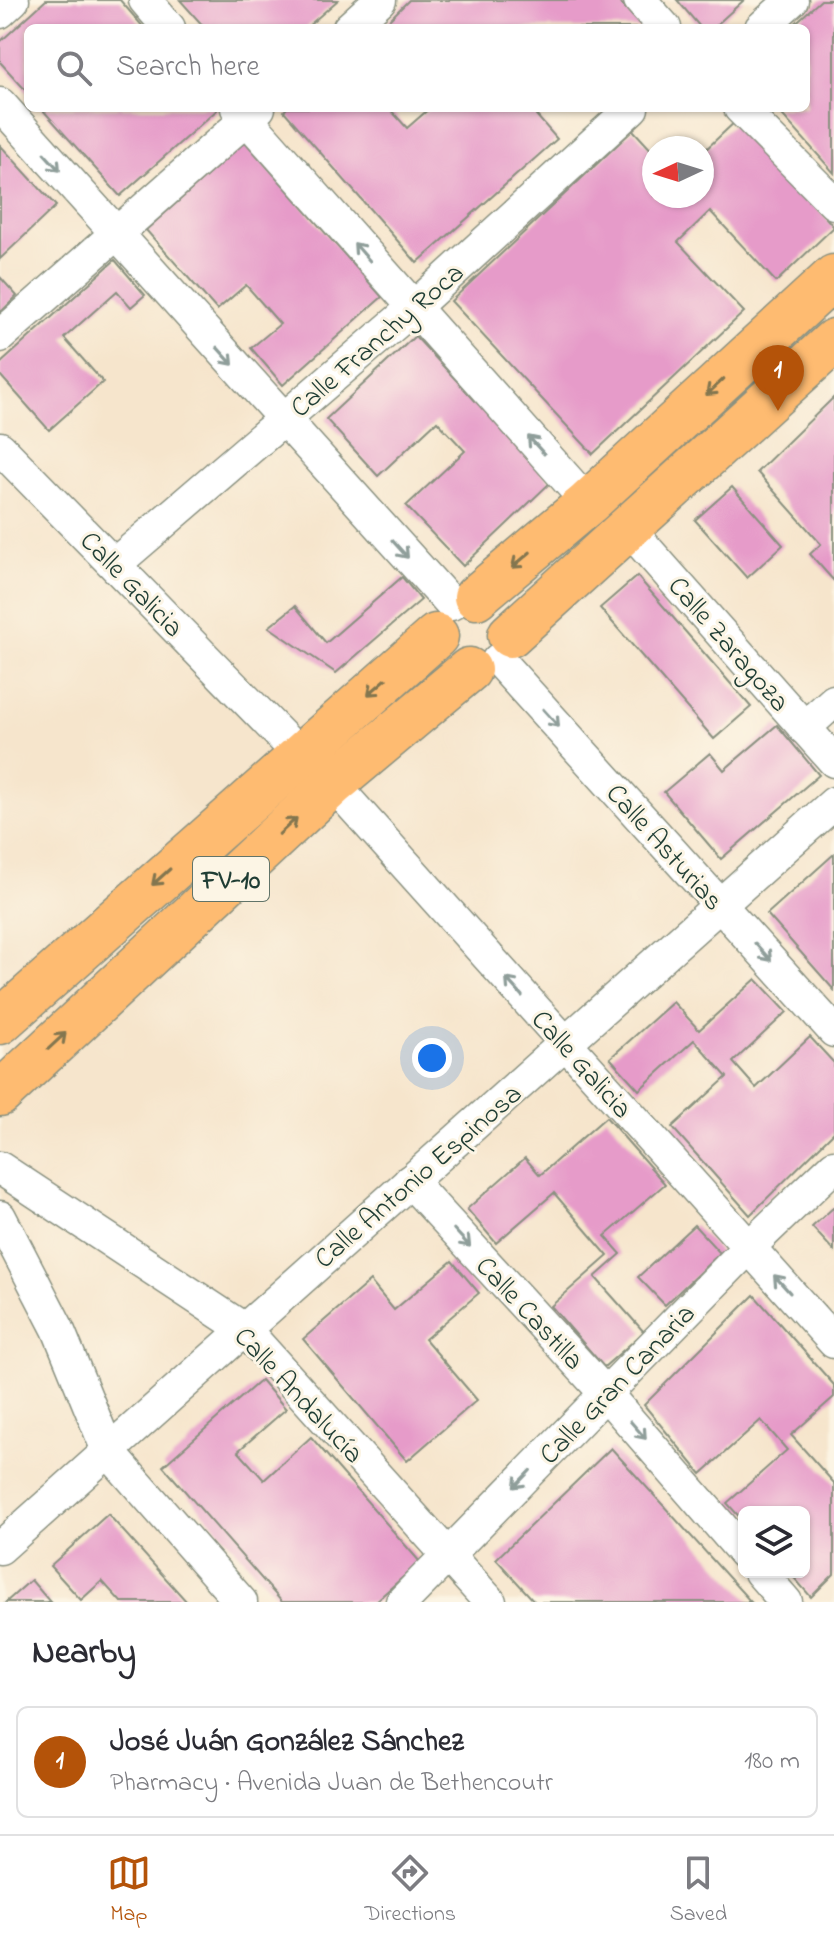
<!DOCTYPE html>
<html lang="en">
<head>
<meta charset="utf-8">
<style>
	:root { --surface:#fff; --page:#f2f2f3; --text:#2b2b33; --muted:#7c7c81; --line:#e1e1e2; --accent:#b45309 }
	body { margin:0; font-family:"Indie Flower",sans-serif; background:var(--page); color:var(--text) }
	.controls { position:absolute; right:24px; bottom:24px; display:grid; overflow:hidden; border-radius:12px; box-shadow:0 2px 6px #0004 }
	.controls button { width:72px; height:72px; display:grid; place-items:center; padding:0; border:0; border-bottom:2px solid var(--line); background:var(--surface); color:var(--text); font:40px sans-serif }
	.compass { position:absolute; left:642px; top:136px; width:72px; height:72px; border-radius:50%; background:var(--surface); box-shadow:0 2px 6px #0004; rotate:266deg }
	.you { position:absolute; left:432px; top:1058px; width:28px; height:28px; margin:-20px; border:6px solid #fff; border-radius:50%; background:#1a73e8; box-shadow:0 0 0 12px #1a73e833 }
	.badge { display:grid; place-items:center; width:52px; height:52px; border-radius:50%; background:var(--accent); color:#fff; font-size:26px; font-weight:700 }
	.pin { position:absolute; translate:-50% -66px; filter:drop-shadow(0 2px 4px #0008) }
	.pin::after { content:''; position:absolute; top:42px; width:28px; height:24px; background:inherit; clip-path:polygon(0 0,100% 0,50% 100%) }
	.list { margin:0; padding:0; list-style:none }
	h2 { display:flex; justify-content:space-between; align-items:center; height:104px; margin:0; padding:0 32px; font-size:34px }
	h2 small { font-size:26px; font-weight:400; color:var(--muted) }
	.list li { display:grid; grid-template-columns:52px 1fr auto; gap:24px; align-items:center; box-sizing:border-box; height:112px; margin:0 16px 16px; padding:0 16px; border:2px solid var(--line); border-radius:12px }
	.list b { display:block; font-size:30px; white-space:nowrap }
	.list p { margin:0; font-size:26px; white-space:nowrap; color:var(--muted) }
	.list em { font-size:26px; font-style:normal; color:var(--muted) }
	.icon { flex:none; width:44px; height:44px; fill:none; stroke:currentColor; stroke-width:2; stroke-linecap:round; stroke-linejoin:round }
	.map { position:relative; flex:none; width:834px; height:1602px; overflow:hidden }
	.search { position:absolute; background:var(--surface); box-shadow:0 2px 6px #0004; left:24px; right:24px; top:24px; height:88px; display:flex; align-items:center; gap:20px; box-sizing:border-box; padding:0 28px; border-radius:12px; color:var(--muted); font-size:30px }
	.sheet { height:232px; background:var(--surface) }
	nav { display:flex; justify-content:space-around; align-items:center; box-sizing:border-box; height:112px; border-top:2px solid var(--line); background:var(--surface); font-size:22px; color:var(--muted) }
	nav a { display:grid; justify-items:center; gap:4px }
	nav .on { color:var(--accent) }
	.map>svg:first-child { display:block }
</style>
</head>
<body>
<div class="map">
<svg width="834" height="1602" viewBox="0 0 834 1602">
	<rect width="100%" height="100%" fill="#fcf5e5"/>
	<filter id="ink" filterUnits="userSpaceOnUse"><feTurbulence type="fractalNoise" baseFrequency=".0125" numOctaves="2"/><feDisplacementMap in="SourceGraphic" scale="16" xChannelSelector="R" yChannelSelector="G"/><feConvolveMatrix kernelMatrix="1 2 1 2 8 2 1 2 1" color-interpolation-filters="sRGB"/></filter>
	<filter id="wash" filterUnits="userSpaceOnUse"><feTurbulence type="fractalNoise" baseFrequency=".006" numOctaves="4" result="noise"/><feDisplacementMap in="SourceGraphic" scale="32" xChannelSelector="R" yChannelSelector="G"/><feGaussianBlur stdDeviation="1.8" result="paint"/><feColorMatrix in="noise" values="0 0 0 0 0 0 0 0 0 0 0 0 0 0 0 0 0 1.4 0 .05"/><feComposite in="paint" operator="in"/></filter>
	<g filter="url(#wash)">
		<rect width="100%" height="100%" fill="#f6e5cc"/>
		<g id="blocks">
			<g fill="#e69bc9">
				<path d="M46,0H120L144,28H28V93L0,62V42Z"/>
				<path d="M180,0H338L306,28H205Z"/>
				<path d="M409,0H618L643,28H381Z"/>
				<path d="M677,0H744L713,28H701Z"/>
				<path d="M821,0H834V173L776,108H806V28H790Z"/>
				<path d="M41,108H215L217,110L120,196Z"/>
				<path d="M287,108H389L407,128L430,108H530L557,139L417,263L284,111Z"/>
				<path d="M738,119L834,227L776,282L710,211L678,242L744,312L593,454L451,301L633,130L654,153V196H702V153Z"/>
				<path d="M245,142L382,297L283,385L251,348L280,324L246,285L217,310L146,230Z"/>
				<path d="M0,145L56,206L0,259Z"/>
				<path d="M115,260L145,295L131,307L117,291L64,338L103,382L49,430L0,375V364Z"/>
				<path d="M0,277L17,296L0,313Z"/>
				<path d="M415,336L551,482L463,566L406,506L465,451L437,421L378,476L326,419Z"/>
				<path d="M834,397V581L810,554L821,544L757,472Z"/>
				<path d="M732,487L783,545L747,578L695,520Z"/>
				<path d="M637,576L751,707L714,739L600,608Z"/>
				<path d="M402,577L421,600L336,673L269,627L295,606L326,643Z"/>
				<path d="M777,725L819,775L721,859L664,792L710,753L724,770Z"/>
				<path d="M834,854V990L767,914Z"/>
				<path d="M756,979L787,1012L733,1062L756,1088L810,1037L834,1063V1132L750,1215L672,1127L727,1077L694,1040L639,1090L610,1058L673,1002L699,1030Z"/>
				<path d="M606,1117L665,1184L605,1236L621,1254L595,1277L644,1332L604,1367L551,1306L608,1256L554,1193L496,1243L467,1209L525,1158L540,1175Z"/>
				<path d="M834,1207V1251L812,1227Z"/>
				<path d="M694,1225L720,1253L665,1305L638,1277Z"/>
				<path d="M452,1261L479,1293L425,1339L477,1400L407,1461L303,1339L370,1281L394,1310Z"/>
				<path d="M754,1295L834,1385V1397L791,1435L834,1483V1574L811,1597L789,1572H804V1512H744V1522L727,1503L787,1450L761,1420L701,1474L644,1405Z"/>
				<path d="M261,1380L286,1409L238,1451L264,1480L311,1437L420,1562L375,1602H282L163,1466Z"/>
				<path d="M611,1448L751,1602H535L496,1559Z"/>
				<path d="M108,1514L187,1602H121L102,1581L81,1600L50,1566Z"/>
				<path d="M31,1580L50,1602H6Z"/>
			</g>
		</g>
	</g>
	<g filter="url(#ink)">
		<use href="#blocks" fill-opacity="0" stroke="#8a9180" stroke-width="2"/>
		<g fill="none" stroke-linecap="round" stroke-linejoin="round">
			<g stroke="#8a9180" stroke-width="35">
				<g id="street">
					<path d="M145,0L169,28"/>
					<path d="M640,0L665,28"/>
					<path d="M0,12L13,0"/>
					<path d="M349,28L380,0"/>
					<path d="M761,28L792,0"/>
					<path d="M0,104L451,604"/>
					<path d="M237,108L588,503"/>
					<path d="M740,108L834,203"/>
					<path d="M0,336L259,108"/>
					<path d="M0,448L299,754"/>
					<path d="M626,526L834,761"/>
					<path d="M115,564L412,309L632,108"/>
					<path d="M498,660L834,1031"/>
					<path d="M804,728L834,701"/>
					<path d="M333,784L834,1342"/>
					<path d="M0,1168L244,1329L490,1602"/>
					<path d="M410,1181L606,1394L744,1553"/>
					<path d="M0,1217L58,1329L108,1451L241,1602"/>
					<path d="M0,1548L834,803"/>
					<path d="M760,1572L786,1602"/>
					<path d="M402,1602L749,1247L834,1166"/>
				</g>
			</g>
			<g stroke="#8a9180" stroke-width="47">
				<g id="primary">
					<path d="M476,597L588,503L834,277"/>
					<path d="M510,635L834,341"/>
					<path d="M0,1022L436,636"/>
					<path d="M0,1094L333,784L469,670"/>
				</g>
			</g>
			<use href="#street" stroke="#fff" stroke-width="32"/>
			<use href="#primary" stroke="#febb71" stroke-width="44"/>
		</g>
		<defs><path id="oneway-shaft" d="M-6 0H5M1.5-3L5.5 0L1.5 3" fill="none" stroke-width="1.6" stroke-linecap="round" stroke-linejoin="round" transform="scale(2)"/></defs>
		<g stroke="#8f9e9a">
			<use href="#oneway-shaft" transform="translate(52 162) rotate(48)"/>
			<use href="#oneway-shaft" transform="translate(362 252) rotate(-131)"/>
			<use href="#oneway-shaft" transform="translate(225 356) rotate(48)"/>
			<use href="#oneway-shaft" transform="translate(536 445) rotate(-132)"/>
			<use href="#oneway-shaft" transform="translate(400 549) rotate(48)"/>
			<use href="#oneway-shaft" transform="translate(551 718) rotate(48)"/>
			<use href="#oneway-shaft" transform="translate(763 952) rotate(48)"/>
			<use href="#oneway-shaft" transform="translate(514 987) rotate(-132)"/>
			<use href="#oneway-shaft" transform="translate(462 1238) rotate(47)"/>
			<use href="#oneway-shaft" transform="translate(782 1284) rotate(-132)"/>
			<use href="#oneway-shaft" transform="translate(638 1430) rotate(49)"/>
			<use href="#oneway-shaft" transform="translate(522 1479) rotate(134)"/>
		</g>
		<g stroke="#83764f">
			<use href="#oneway-shaft" transform="translate(715 387) rotate(137)"/>
			<use href="#oneway-shaft" transform="translate(521 560) rotate(140)"/>
			<use href="#oneway-shaft" transform="translate(377 687) rotate(139)"/>
			<use href="#oneway-shaft" transform="translate(288 826) rotate(-43)"/>
			<use href="#oneway-shaft" transform="translate(161 877) rotate(138)"/>
			<use href="#oneway-shaft" transform="translate(57 1041) rotate(-43)"/>
		</g>
	</g>
	<g text-anchor="middle" stroke-width="6" stroke-linejoin="round" paint-order="stroke">
		<rect fill="#fcf5e5" stroke="#617469" stroke-width="2" x="193" y="857" width="76" height="44" rx="6"/>
		<g font-size="26" font-weight="bold" fill="#1f3d34">
			<text x="231" y="888">FV-10</text>
		</g>
		<g font-size="28" fill="#1f3d34" stroke="#fcf5e5">
			<text transform="translate(376 339) rotate(-41)" y="10">Calle Franchy Roca</text>
			<text transform="translate(133 583) rotate(46)" y="10">Calle Galicia</text>
			<text transform="translate(730 643) rotate(49)" y="10">Calle Zaragoza</text>
			<text transform="translate(666 846) rotate(48)" y="10">Calle Asturias</text>
			<text transform="translate(583 1063) rotate(48)" y="10">Calle Galicia</text>
			<text transform="translate(417 1175) rotate(-41)" y="10">Calle Antonio Espinosa</text>
			<text transform="translate(531 1312) rotate(47)" y="10">Calle Castilla</text>
			<text transform="translate(616 1383) rotate(-46)" y="10">Calle Gran Canaria</text>
			<text transform="translate(300 1394) rotate(47)" y="10">Calle Andalucía</text>
		</g>
	</g>
</svg>
<div class="controls">
<button><svg class="icon" aria-label="layers" viewBox="0 0 24 24"><path d="M12 4l9 5-9 5-9-5zM3 14l9 5 9-5"/></svg></button>
</div>
<svg class="compass" viewBox="-18 -18 36 36"><path d="M0-13l5 13h-10z" fill="#e53935"/><path d="M0 13l5-13h-10z" fill="#7c7c81"/></svg>
<div class="you"></div>
<div class="pin badge" style="left:778px;top:411px">1</div>
<div class="search"><svg class="icon" aria-label="search" viewBox="0 0 24 24"><circle cx="10" cy="10" r="6"/><path d="M15 15l6 6"/></svg>Search here</div>
</div>
<section class="sheet">
<h2>Nearby<small></small></h2>
<ul class="list">
<li><span class="badge">1</span><div><b>José Juán González Sánchez</b><p>Pharmacy · Avenida Juan de Bethencoutr</p></div><em>180 m</em></li>
</ul>
</section>
<nav>
<a class="on"><svg class="icon" aria-label="map" viewBox="0 0 24 24"><path d="M3 6l6-2 6 2 6-2v14l-6 2-6-2-6 2zM9 4v14M15 6v14"/></svg>Map</a>
<a><svg class="icon" aria-label="directions" viewBox="0 0 24 24"><path d="M12 3l9 9-9 9-9-9zM9 14v-3h6M13 9l2 2-2 2"/></svg>Directions</a>
<a><svg class="icon" aria-label="saved" viewBox="0 0 24 24"><path d="M7 4h10v16l-5-4-5 4z"/></svg>Saved</a>
</nav>
</body>
</html>
